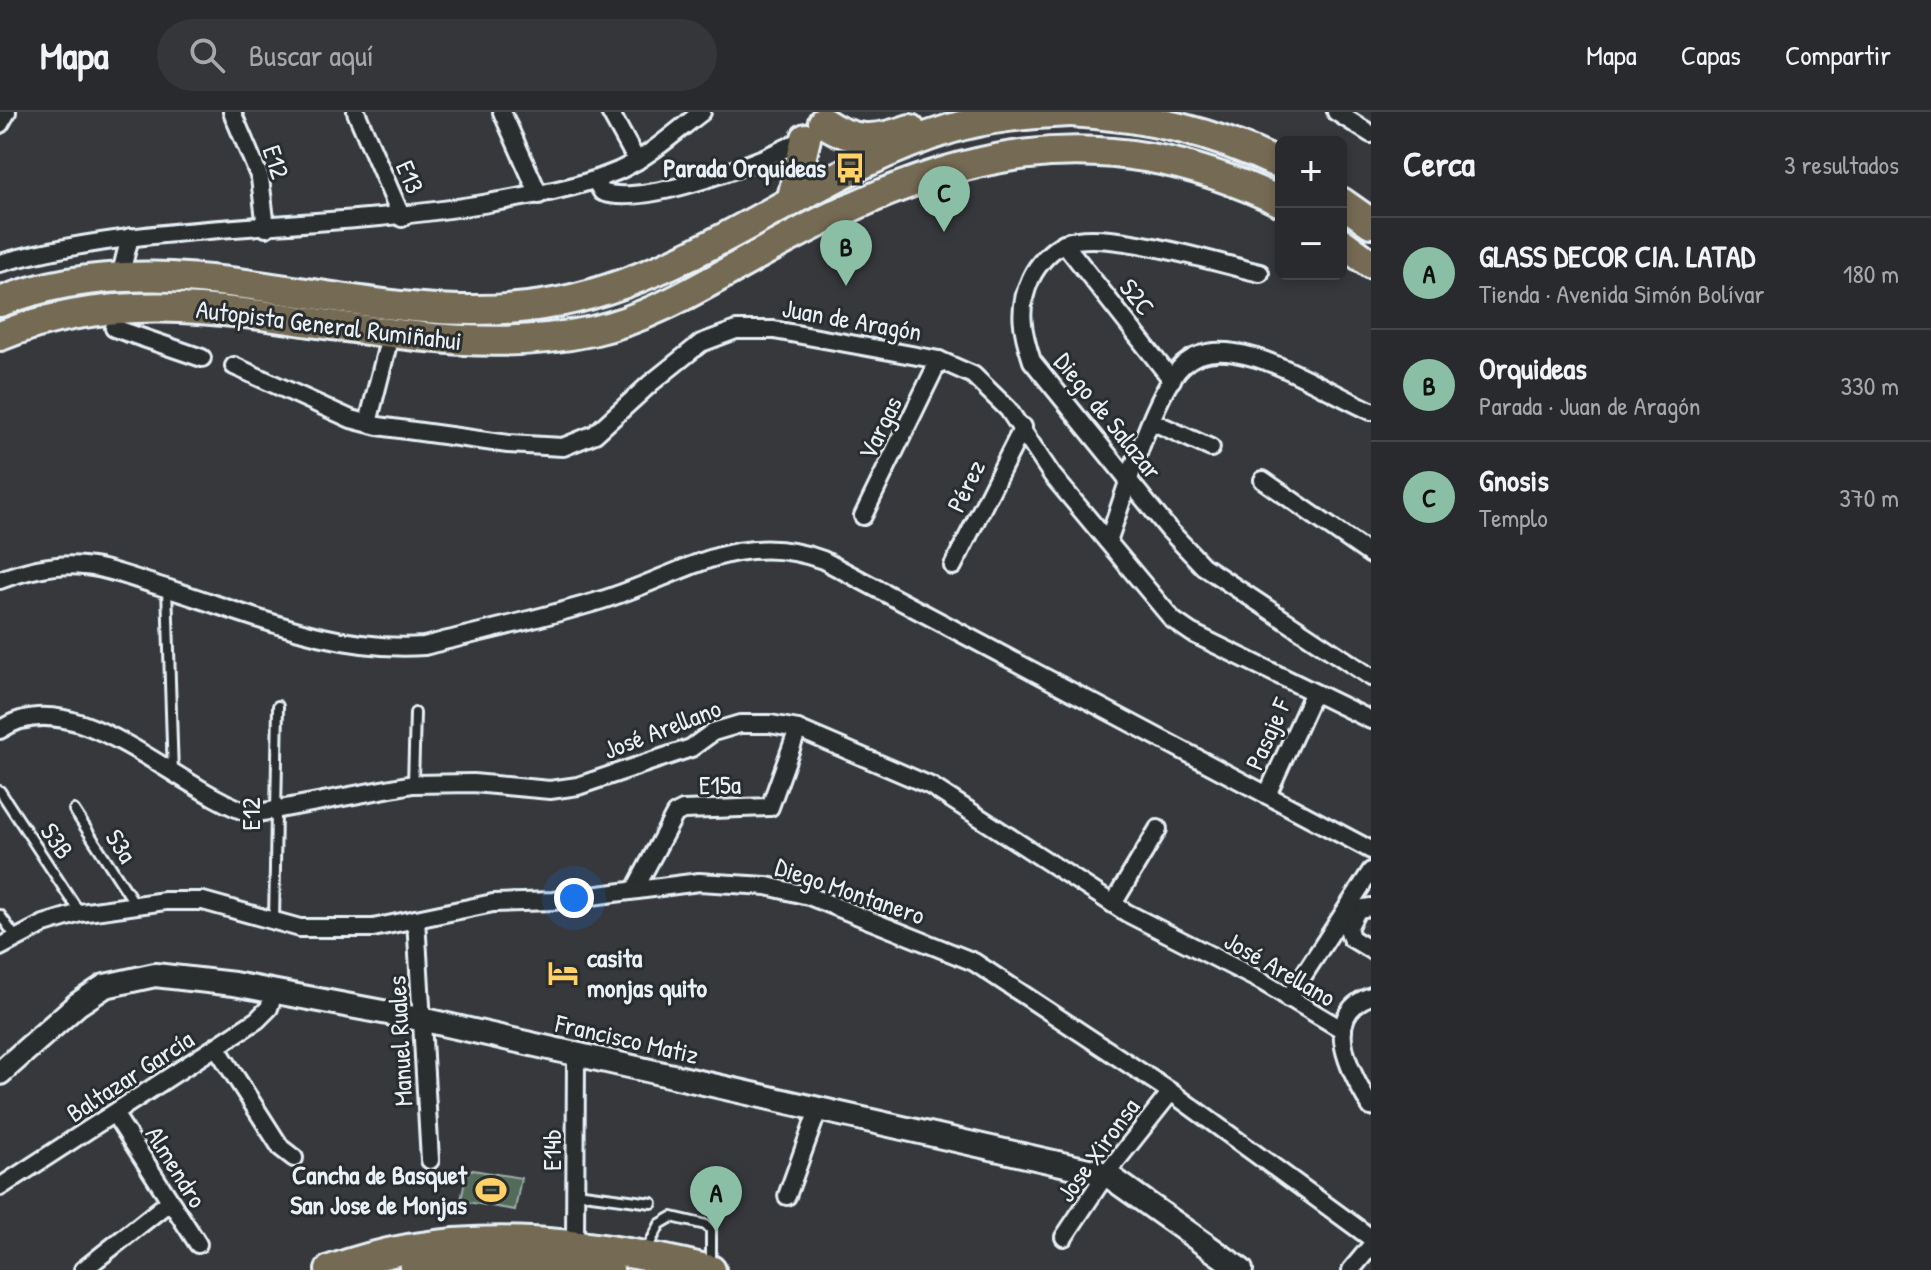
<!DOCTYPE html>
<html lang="es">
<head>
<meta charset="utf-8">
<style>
	:root { --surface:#282a2d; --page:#343639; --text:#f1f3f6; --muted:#a5a7aa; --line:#444649; --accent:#8abfa5 }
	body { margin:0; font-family:"Patrick Hand",sans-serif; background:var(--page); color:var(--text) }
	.controls { position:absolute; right:24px; top:24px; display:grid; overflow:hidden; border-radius:12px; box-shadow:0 4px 12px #0003 }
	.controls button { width:72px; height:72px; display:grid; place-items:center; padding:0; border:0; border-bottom:2px solid var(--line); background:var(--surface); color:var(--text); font:40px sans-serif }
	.you { position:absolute; left:574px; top:786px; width:28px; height:28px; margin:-20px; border:6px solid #fff; border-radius:50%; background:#1a73e8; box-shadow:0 0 0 12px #1a73e833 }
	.badge { display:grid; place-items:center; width:52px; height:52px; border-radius:50%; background:var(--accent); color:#111; font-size:26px; font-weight:700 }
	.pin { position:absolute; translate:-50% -66px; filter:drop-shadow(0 2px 4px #0008) }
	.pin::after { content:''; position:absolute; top:42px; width:28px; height:24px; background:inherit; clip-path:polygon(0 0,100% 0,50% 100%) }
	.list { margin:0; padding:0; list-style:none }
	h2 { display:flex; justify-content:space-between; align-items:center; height:104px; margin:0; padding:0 32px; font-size:34px }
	h2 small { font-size:26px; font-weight:400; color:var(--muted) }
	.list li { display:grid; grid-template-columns:52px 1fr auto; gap:24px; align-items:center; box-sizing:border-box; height:112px; padding:0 32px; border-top:2px solid var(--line) }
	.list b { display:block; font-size:30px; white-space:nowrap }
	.list p { margin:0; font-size:26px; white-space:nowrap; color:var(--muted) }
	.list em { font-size:26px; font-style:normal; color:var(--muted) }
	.icon { flex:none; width:44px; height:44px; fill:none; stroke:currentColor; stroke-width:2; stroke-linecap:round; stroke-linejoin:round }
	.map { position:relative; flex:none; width:1371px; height:1158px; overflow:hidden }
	header { display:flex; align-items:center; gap:48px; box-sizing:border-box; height:112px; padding:0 40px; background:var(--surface); border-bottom:2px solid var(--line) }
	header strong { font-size:38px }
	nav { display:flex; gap:44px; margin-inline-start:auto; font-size:28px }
	.search { width:560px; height:72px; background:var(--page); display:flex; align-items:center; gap:20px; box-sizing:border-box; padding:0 28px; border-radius:44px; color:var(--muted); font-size:30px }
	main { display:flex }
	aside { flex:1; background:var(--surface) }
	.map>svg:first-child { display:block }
</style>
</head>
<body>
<header>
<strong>Mapa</strong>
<div class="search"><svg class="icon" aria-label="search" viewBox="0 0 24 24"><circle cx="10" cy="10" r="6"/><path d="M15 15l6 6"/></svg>Buscar aquí</div>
<nav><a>Mapa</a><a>Capas</a><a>Compartir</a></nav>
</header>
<main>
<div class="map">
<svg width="1371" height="1158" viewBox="0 0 1371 1158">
	<rect width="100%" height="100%" fill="#36383c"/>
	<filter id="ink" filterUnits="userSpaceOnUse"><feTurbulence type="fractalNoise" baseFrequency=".0125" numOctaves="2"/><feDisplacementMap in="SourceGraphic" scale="16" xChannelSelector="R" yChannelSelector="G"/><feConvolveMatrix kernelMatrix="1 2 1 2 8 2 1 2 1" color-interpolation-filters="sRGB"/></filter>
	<g filter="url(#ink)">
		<path fill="#536c5a" stroke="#9eaea9" stroke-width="2" d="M467,1057L521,1066L515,1098L461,1089Z"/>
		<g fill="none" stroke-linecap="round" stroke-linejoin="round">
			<g stroke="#e8f1f8" stroke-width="14">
				<g id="lane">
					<path d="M167,476L173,662"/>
					<path d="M413,672L415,601"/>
					<path d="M0,679L80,801"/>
					<path d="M74,698L135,792"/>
					<path d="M0,803L15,824"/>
					<path d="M274,809L278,594"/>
					<path d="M576,1081L652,1091"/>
					<path d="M646,1139L660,1112L672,1105L706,1113L711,1118V1153"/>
				</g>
			</g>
			<g stroke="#e8f1f8" stroke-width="22">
				<g id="street">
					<path d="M232,0L260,66L266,116"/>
					<path d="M356,0L402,106"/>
					<path d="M502,0L539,83"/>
					<path d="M610,0L637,49"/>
					<path d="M1336,0L1371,22"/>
					<path d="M0,12L7,0"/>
					<path d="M595,68L602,80C644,96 768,48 807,25"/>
					<path d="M1064,131L1172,268"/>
					<path d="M0,151C154,108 319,119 476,93C524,85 573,78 618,59C649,45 675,20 702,0"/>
					<path d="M1260,161C1216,151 1103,115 1065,131C1051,137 1037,153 1031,166C1017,196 1022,219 1032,249L1169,418L1203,454L1371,565"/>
					<path d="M120,165L130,125"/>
					<path d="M114,216L202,246"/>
					<path d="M234,254L351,307L378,314L508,332L563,335L595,322L651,271L701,231L736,218H774L939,248L973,263L1008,297L1052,363L1173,508L1192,521L1371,608"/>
					<path d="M1151,309L1211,336"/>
					<path d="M368,311L387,236"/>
					<path d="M1263,368L1371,443"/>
					<path d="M863,404L939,248"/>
					<path d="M1108,429C1123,388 1154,279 1183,253C1197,240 1217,238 1235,241C1278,247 1331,281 1371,299"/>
					<path d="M953,454L1023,315"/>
					<path d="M0,468C27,458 55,451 84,454C109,456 132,466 156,473C243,499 331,541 424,534C483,519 543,506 602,488C681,464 737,416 823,448L1371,738"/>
					<path d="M0,618C75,566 181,682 253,702L413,672L473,671L550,678L578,674L691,636L713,620L740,612H770L798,617L931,674L1127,801L1261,869L1343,918"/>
					<path d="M1267,683L1313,582"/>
					<path d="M635,777L675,702L683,698L770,695L798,617"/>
					<path d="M1113,792L1158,717"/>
					<path d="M1371,795L1358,797L1348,816L1351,826L1371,838"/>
					<path d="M416,807L430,1048"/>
					<path d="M0,835L44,812L80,801L165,789H203L300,816H373L493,791L553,789L699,770L767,774L809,784L974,850L1171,980L1371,1126"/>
					<path d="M1371,884C1318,903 1352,964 1371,995"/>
					<path d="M1288,887L1371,759"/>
					<path d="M217,936L281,1036L294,1046"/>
					<path d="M115,1003L198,1132"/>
					<path d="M0,1075L257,908L269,896L274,881"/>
					<path d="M787,1084L818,998"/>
					<path d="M1064,1125L1106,1062L1171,980"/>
					<path d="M575,1131L576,944"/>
					<path d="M83,1158L169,1090"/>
					<path d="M1351,1158L1371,1134"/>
				</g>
			</g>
			<g stroke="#e8f1f8" stroke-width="28">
				<path id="secondary" d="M0,961L78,892L105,874L155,863L234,872L425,908L1106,1062L1241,1158"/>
			</g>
			<g stroke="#e8f1f8" stroke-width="34">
				<g id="highway">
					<path d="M1071,0C1148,5 1211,19 1281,53"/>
					<path d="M823,10C853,31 877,29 910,17"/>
					<path d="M791,90L806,26"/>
					<path d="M1341,90L1371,111"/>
					<path d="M1341,130L1371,152"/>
					<path d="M0,190C173,121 352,216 528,195C683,177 805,61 950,17C989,5 1030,2 1070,0"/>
					<path d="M0,224C193,144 394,262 592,219C657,205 716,165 774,134C949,39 1095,0 1281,90"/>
					<path d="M330,1158C454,1112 585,1128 711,1158"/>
					<path d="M414,1158L494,1149L609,1158"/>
				</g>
			</g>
			<use href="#lane" stroke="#2a2d2e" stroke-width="8"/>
			<use href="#street" stroke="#2a2d2e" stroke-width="16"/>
			<use href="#secondary" stroke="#2a2d2e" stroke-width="22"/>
			<use href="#highway" stroke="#746b52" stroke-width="28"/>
		</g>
	</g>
	<defs>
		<g id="bus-bare" transform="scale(2.4)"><path d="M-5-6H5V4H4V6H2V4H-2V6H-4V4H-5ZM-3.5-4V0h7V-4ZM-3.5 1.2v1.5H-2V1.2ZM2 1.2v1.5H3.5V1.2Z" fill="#ffd166" stroke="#2a2d2e" stroke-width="2.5" paint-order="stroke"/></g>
		<g id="hotel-bare" transform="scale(2.4)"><path d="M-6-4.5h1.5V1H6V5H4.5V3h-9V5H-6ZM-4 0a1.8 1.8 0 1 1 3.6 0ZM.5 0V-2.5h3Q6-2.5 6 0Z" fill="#ffd166" stroke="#2a2d2e" stroke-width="2.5" paint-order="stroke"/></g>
		<g id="stadium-bare" transform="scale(2.4)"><path d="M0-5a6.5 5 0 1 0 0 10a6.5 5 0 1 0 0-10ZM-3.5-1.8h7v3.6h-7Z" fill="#ffd166" stroke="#2a2d2e" stroke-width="2.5" paint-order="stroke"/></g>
	</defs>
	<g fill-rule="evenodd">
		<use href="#bus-bare" x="850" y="56"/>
		<use href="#hotel-bare" x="563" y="861"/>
		<use href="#stadium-bare" x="491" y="1078"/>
	</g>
	<g text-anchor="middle" stroke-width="6" stroke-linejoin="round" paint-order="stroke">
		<g font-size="26" fill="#e8f1f8" stroke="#2a2d2e">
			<text transform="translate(276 50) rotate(72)" y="9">E12</text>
			<text transform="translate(410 65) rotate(67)" y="9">E13</text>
			<text transform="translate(1137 185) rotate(52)" y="9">S2C</text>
			<text transform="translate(852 208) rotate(10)" y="9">Juan de Aragón</text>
			<text transform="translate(329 213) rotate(7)" y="9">Autopista General Rumiñahui</text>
			<text transform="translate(1108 304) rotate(51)" y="9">Diego de Salazar</text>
			<text transform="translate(880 316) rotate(-64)" y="9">Vargas</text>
			<text transform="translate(966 374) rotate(-64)" y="9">Pérez</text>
			<text transform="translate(662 617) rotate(-21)" y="9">José Arellano</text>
			<text transform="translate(1268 622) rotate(-66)" y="9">Pasaje F</text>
			<text transform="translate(720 673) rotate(-1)" y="9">E15a</text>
			<text transform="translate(251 702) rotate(-90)" y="9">E12</text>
			<text transform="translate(57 729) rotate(56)" y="9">S3B</text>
			<text transform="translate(121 734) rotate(57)" y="9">S3a</text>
			<text transform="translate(850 779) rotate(19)" y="9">Diego Montanero</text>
			<text transform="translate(1280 857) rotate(30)" y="9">José Arellano</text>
			<text transform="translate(627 927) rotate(13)" y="9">Francisco Matiz</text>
			<text transform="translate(400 929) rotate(-93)" y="9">Manuel Ruales</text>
			<text transform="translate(130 964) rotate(-33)" y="9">Baltazar García</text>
			<text transform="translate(552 1038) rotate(-90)" y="9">E14b</text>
			<text transform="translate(1098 1038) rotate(-54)" y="9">Jose Xironsa</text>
			<text transform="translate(176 1055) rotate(58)" y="9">Almendro</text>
		</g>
		<g font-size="26" font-weight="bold" fill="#e8f1f8" stroke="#2a2d2e" text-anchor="end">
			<text x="826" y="65">Parada Orquideas</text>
			<text x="587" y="855" text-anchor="start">casita<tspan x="587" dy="30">monjas quito</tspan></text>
			<text x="467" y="1072">Cancha de Basquet<tspan x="467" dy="30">San Jose de Monjas</tspan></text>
		</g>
	</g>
</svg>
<div class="controls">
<button>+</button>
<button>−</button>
</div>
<div class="you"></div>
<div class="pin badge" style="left:716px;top:1120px">A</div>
<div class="pin badge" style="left:846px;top:174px">B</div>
<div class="pin badge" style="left:944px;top:120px">C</div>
</div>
<aside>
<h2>Cerca<small>3 resultados</small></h2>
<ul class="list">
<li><span class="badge">A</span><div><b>GLASS DECOR CIA. LATAD</b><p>Tienda · Avenida Simón Bolívar</p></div><em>180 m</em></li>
<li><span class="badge">B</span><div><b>Orquideas</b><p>Parada · Juan de Aragón</p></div><em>330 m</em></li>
<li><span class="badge">C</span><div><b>Gnosis</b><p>Templo</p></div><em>370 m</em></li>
</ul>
</aside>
</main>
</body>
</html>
